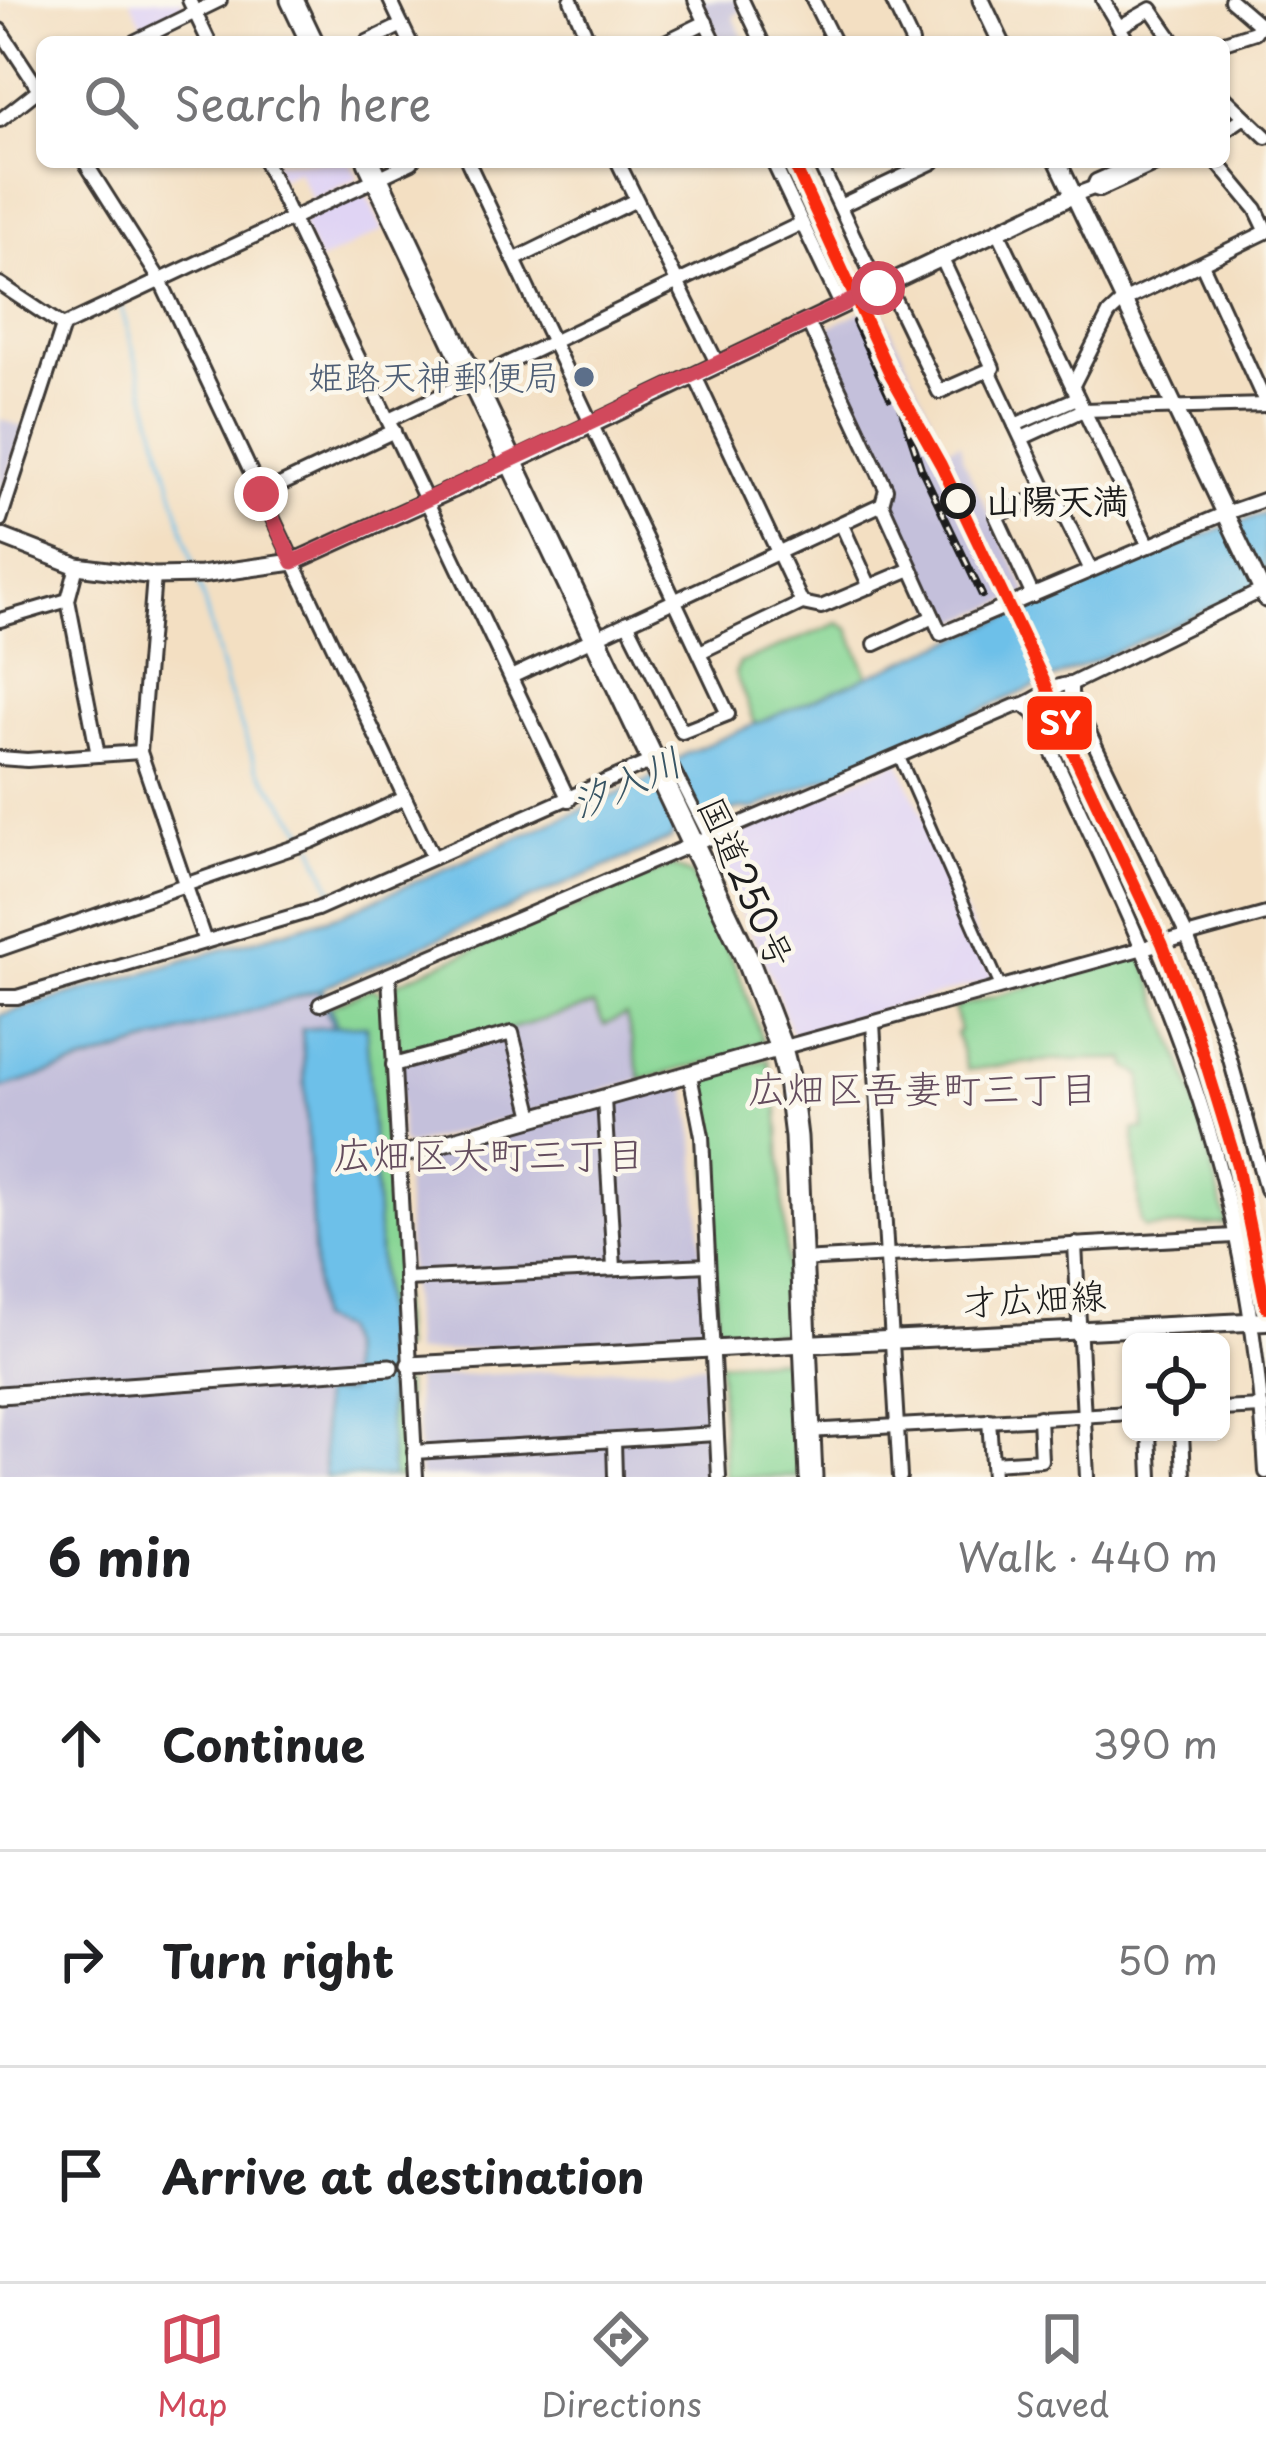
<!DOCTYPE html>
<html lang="en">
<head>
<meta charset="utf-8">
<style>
	:root { --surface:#fff; --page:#f2f2f2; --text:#202124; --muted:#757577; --line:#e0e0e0; --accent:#d1495b }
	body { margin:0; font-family:"Playpen Sans","Klee One",sans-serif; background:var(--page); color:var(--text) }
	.controls { position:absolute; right:36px; bottom:36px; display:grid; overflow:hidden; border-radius:18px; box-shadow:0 3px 9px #0004 }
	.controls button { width:108px; height:108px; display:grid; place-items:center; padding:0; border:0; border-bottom:3px solid var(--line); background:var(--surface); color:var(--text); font:60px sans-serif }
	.stop { position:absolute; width:36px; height:36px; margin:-27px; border:9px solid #d1495b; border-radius:50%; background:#fff }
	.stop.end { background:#d1495b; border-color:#fff; box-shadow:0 3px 12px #0008 }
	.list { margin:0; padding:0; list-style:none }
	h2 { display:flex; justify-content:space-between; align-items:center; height:156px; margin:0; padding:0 48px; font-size:51px }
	h2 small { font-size:39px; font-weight:400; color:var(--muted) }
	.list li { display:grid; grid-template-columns:78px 1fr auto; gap:36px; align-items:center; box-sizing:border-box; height:216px; padding:0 48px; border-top:3px solid var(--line) }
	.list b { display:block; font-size:45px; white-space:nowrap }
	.list em { font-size:39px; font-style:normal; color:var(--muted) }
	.icon { flex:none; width:66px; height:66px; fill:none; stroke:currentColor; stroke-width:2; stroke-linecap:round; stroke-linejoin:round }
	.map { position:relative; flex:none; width:1266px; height:1477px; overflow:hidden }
	.search { position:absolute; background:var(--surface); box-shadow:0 3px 9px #0004; left:36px; right:36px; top:36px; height:132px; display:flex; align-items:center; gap:30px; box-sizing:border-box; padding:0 42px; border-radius:18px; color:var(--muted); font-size:45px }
	.sheet { height:804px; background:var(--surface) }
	nav { display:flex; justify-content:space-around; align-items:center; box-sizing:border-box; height:168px; border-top:3px solid var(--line); background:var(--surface); font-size:33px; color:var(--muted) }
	nav a { display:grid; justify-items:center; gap:6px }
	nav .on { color:var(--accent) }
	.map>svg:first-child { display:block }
</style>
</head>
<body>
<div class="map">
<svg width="1266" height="1477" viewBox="0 0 1266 1477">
	<rect width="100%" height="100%" fill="#fbf7ec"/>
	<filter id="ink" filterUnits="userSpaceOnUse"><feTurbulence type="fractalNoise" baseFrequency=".00833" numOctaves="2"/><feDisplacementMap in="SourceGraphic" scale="24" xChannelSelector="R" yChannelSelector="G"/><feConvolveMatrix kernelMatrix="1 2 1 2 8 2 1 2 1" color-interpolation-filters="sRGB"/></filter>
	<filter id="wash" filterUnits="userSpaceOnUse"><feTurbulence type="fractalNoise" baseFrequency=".004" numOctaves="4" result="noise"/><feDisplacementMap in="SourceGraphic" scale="48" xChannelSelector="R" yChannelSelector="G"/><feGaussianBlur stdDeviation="2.7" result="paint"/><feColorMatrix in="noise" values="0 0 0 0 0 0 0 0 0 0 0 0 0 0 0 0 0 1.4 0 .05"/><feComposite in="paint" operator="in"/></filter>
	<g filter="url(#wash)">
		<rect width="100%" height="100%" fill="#f3dfc2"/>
		<g fill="#e0d4f4">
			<path d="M130,0H181L183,5L144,28Z"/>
			<path d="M272,162H350L358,178L312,200L298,171L280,179Z"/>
			<path d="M364,191L383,230L319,262L302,226L304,219Z"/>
			<path d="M899,761L994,979L792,1035L772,978L717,860L723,839Z"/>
		</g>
		<g fill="#c4c0db">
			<path d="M700,0H737L742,11L733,16L745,42H720Z"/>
			<path d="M776,162H802L860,283L838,293Z"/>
			<path d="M879,303L947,448L960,443L963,460L1028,593L944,627L893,514L887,480L819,332Z"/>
			<path d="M0,419L24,427L0,498Z"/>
			<path d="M318,990L333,1027L302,1030L317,1320L340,1329L347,1350L348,1392L321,1395L325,1477H0V1090Z"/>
			<path d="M595,1005L626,1014L641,1080L409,1146L402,1143L398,1061Z"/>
			<path d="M680,1084L686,1085L695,1138L706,1337L413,1353L404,1160Z"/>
			<path d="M707,1364L713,1477H420L415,1378Z"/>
		</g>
		<g fill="#88d695" stroke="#527958" stroke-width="3">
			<path d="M839,623L849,629L868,676L756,726L735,673L740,663Z"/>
			<path d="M671,866L692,875L739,974L763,1042L749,1046L750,1051L641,1080L626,1015L604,1025L594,1005L398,1061L396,983Z"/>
			<path d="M1138,956L1144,959L1191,1087L1227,1224L1144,1228L1140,1222L1134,1130L1144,1129L1142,1076L1127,1067L1126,1059L1052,1060L967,1070L956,1033L960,1031L954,1008Z"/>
			<path d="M372,988L385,995L402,1350H385L366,1026H337L330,1006Z"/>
			<path d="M768,1059L778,1112L790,1326L783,1333L718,1337L708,1144L699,1083L702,1077Z"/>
			<path d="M785,1359L793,1366L798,1477H725L719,1363Z"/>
			<path d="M405,1383L410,1477H392L387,1384Z"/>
		</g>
		<path fill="#6dc0e9" stroke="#446e82" stroke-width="3" d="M1266,513V581L1156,634L752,810C734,804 719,822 699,818L674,831L671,839L322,988L337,1026L366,1025L392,1477H325L321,1394L348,1392L347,1350L340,1329L317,1320L302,1029L333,1027L318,990L0,1089V1015L342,914L645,782L687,753L1195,538Z"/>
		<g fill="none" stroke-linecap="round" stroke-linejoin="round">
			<g stroke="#6dc0e9" stroke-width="3">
				<path d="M120,302L195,570"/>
				<path d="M198,579L227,688L257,768L309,837"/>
				<path d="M313,845L335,897"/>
			</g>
		</g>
	</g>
	<g filter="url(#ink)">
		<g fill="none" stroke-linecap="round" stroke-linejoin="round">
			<g stroke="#3c3935" stroke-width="15">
				<g id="pedestrian">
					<path d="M667,755L710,840"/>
					<path d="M899,756L1001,988"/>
				</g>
			</g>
			<g stroke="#3c3935" stroke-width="18">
				<g id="minor">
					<path d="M189,0L209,42"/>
					<path d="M390,0L410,42"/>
					<path d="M571,0L589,42"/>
					<path d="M695,0L715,42"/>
					<path d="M742,0L762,42"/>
					<path d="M813,0L834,42"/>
					<path d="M892,0L912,42"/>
					<path d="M1103,0L1128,42"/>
					<path d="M1231,0L1260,25L1266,23"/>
					<path d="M1119,27L1151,9L1174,42"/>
					<path d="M0,30L42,94"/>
					<path d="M134,42L220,0"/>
					<path d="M367,42L402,25"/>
					<path d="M665,42L706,22"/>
					<path d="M1224,42L1255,32L1260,25"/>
					<path d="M1224,97L1266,137"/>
					<path d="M0,120L42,87"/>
					<path d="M1224,131L1243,118"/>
					<path d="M85,162L160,280L433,857"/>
					<path d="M265,162L569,800"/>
					<path d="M468,162L728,714L682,732L627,622"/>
					<path d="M618,162L718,365"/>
					<path d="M773,162L841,305"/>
					<path d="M819,162L878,288"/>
					<path d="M1217,162L1256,209L1266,230"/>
					<path d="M1093,188L1096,181L1139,162"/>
					<path d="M1074,195L1093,188L1099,190L1160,162"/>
					<path d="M840,206L933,162"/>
					<path d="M998,231L1149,546"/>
					<path d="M514,260L636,200"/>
					<path d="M1202,264L1266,404"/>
					<path d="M0,284L63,326"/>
					<path d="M887,284L939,392L989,370L993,368L941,257"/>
					<path d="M808,322L886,489L882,504L941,634L1226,513L1266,499"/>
					<path d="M989,370L1047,493"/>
					<path d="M695,376L802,603"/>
					<path d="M1072,387L1109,314L1123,301L1266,232"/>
					<path d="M389,420L802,223"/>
					<path d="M1015,425L1077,398"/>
					<path d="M1022,438L1083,410L1266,405"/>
					<path d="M261,494L394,431"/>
					<path d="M0,520L63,326L412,162"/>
					<path d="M841,523L870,587"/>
					<path d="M77,566L68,600L98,755"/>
					<path d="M154,576L140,752L205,942"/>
					<path d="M1033,596L996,516L1052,491L1091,570"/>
					<path d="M0,620L68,600"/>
					<path d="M875,644L933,617"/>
					<path d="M700,652L802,603L821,607L911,569"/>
					<path d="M511,677L882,504"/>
					<path d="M1071,684V695L1187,936L1225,1041L1266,1189"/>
					<path d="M1025,706L1034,713C1093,841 1157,967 1200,1102C1239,1221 1259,1347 1266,1472"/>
					<path d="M0,758L27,760L140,752"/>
					<path d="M0,949L312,841L405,798"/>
					<path d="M389,975L416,1477"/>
					<path d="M0,997H17L317,909L654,760"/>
					<path d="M320,1004L1015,706C1033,706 1049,684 1071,684L1265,589"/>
					<path d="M873,1023L900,1477"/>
					<path d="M781,1048L1266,914"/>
					<path d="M393,1065L512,1033L533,1117"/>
					<path d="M690,1075L702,1136L719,1477"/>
					<path d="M604,1099L614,1268"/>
					<path d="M1075,1244L1087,1477"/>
					<path d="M801,1260L1234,1236"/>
					<path d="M405,1279L708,1265"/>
					<path d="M1221,1409L1262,1407"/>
					<path d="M989,1420L993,1477"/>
					<path d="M808,1431L1131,1413"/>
					<path d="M1149,1432L1151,1477"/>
					<path d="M1182,1432L1184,1477"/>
					<path d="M614,1441L615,1477"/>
					<path d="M414,1452L716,1434"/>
					<path d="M992,1463L1041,1460L1039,1417"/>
				</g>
			</g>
			<g stroke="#3c3935" stroke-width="21">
				<g id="tertiary">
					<path d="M981,0L1001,42"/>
					<path d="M1058,162L1266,599"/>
					<path d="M0,536L77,566L154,576L201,575L293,562L511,463L1074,195"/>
					<path d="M397,1156L781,1048"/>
					<path d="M409,1365L806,1344"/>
					<path d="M0,1395L390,1367"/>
				</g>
			</g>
			<g stroke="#3c3935" stroke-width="22">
				<path id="secondary" d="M806,1344L1266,1321"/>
			</g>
			<g stroke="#3c3935" stroke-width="27">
				<g id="trunk">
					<path d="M292,0L312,42"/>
					<path d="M369,162L745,954L781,1048L789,1080L796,1137L811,1477"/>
				</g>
			</g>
			<use href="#pedestrian" stroke="#fff" stroke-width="9"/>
			<use href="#minor" stroke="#fff" stroke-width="12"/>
			<use href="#tertiary" stroke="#fff" stroke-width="15"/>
			<use href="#secondary" stroke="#fff" stroke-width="16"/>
			<use href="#trunk" stroke="#fff" stroke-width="21"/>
			<g stroke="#1c1c1c" stroke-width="8">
				<g id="rail">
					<path d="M855,322L890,397"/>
					<path d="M890,374L921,468L982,595"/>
				</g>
			</g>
			<use href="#rail" stroke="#fbf7ec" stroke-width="3" stroke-dasharray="9" stroke-linecap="butt"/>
			<g stroke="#fbf7ec" stroke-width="21">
				<path id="rail-1" d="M793,162L890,374L941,465L1046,685L1061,727L1162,943L1196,1031L1237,1165L1266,1307"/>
			</g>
			<use href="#rail-1" stroke="#fa2b08" stroke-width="12"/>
		</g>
	</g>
	<g fill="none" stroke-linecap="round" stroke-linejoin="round" filter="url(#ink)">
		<path stroke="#d1495b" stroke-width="15" d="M261,494L293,562L878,288"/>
	</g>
	<circle fill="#5c6f8a" stroke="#fbf7ec" stroke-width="4.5" cx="584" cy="377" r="12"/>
	<circle fill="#fbf7ec" stroke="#1c1c1c" stroke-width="6" cx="958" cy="501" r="15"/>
	<g text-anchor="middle" stroke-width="9" stroke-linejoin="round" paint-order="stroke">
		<g font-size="36" fill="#4e5e75" stroke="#fbf7ec" text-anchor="end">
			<text x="560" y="390">姫路天神郵便局</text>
		</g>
		<g font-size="36" font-weight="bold" fill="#1c1c1c" stroke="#fbf7ec" text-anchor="start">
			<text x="985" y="514">山陽天満</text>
		</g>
		<g font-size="36" fill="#1c1c1c" stroke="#fbf7ec">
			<text transform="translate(746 882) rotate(66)" y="13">国道250号</text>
			<text transform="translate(1034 1299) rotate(-3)" y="13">才広畑線</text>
		</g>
		<g font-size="39" font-style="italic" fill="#385564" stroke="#fbf7ec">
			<text transform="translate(626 783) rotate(-24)" y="14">汐入川</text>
		</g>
		<g font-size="39" fill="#644d5e" stroke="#fbf7ec">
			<text x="923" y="1103">広畑区吾妻町三丁目</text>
			<text x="489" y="1169">広畑区大町三丁目</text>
		</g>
	</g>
	<rect stroke="#fbf7ec" stroke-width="4.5" x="1025" y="694" width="69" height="58" rx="12" fill="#fa2b08"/>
	<g font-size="33" text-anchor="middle" font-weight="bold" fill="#fff">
		<text x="1060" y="735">SY</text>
	</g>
</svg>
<div class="controls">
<button><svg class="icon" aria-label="locate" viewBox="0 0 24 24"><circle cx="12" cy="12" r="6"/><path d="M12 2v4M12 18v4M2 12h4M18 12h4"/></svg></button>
</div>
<div class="stop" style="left:878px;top:288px"></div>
<div class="stop end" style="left:261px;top:494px"></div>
<div class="search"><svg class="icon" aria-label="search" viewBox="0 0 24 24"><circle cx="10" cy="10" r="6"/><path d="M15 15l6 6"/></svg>Search here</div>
</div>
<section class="sheet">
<h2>6 min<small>Walk · 440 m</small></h2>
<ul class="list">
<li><svg class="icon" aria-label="ahead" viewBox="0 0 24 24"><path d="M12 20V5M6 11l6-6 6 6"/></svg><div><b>Continue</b></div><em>390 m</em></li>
<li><svg class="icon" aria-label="right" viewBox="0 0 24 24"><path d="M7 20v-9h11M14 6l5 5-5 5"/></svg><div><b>Turn right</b></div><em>50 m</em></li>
<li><svg class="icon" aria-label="arrive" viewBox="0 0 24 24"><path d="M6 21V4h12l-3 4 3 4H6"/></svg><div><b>Arrive at destination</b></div></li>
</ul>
</section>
<nav>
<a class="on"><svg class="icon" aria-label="map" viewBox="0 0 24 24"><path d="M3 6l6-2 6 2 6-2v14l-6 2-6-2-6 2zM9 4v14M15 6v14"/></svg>Map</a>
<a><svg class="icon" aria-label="directions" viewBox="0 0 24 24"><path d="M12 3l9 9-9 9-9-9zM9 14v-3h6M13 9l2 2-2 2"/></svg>Directions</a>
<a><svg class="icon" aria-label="saved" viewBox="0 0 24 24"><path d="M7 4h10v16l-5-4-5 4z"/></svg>Saved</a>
</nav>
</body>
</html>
